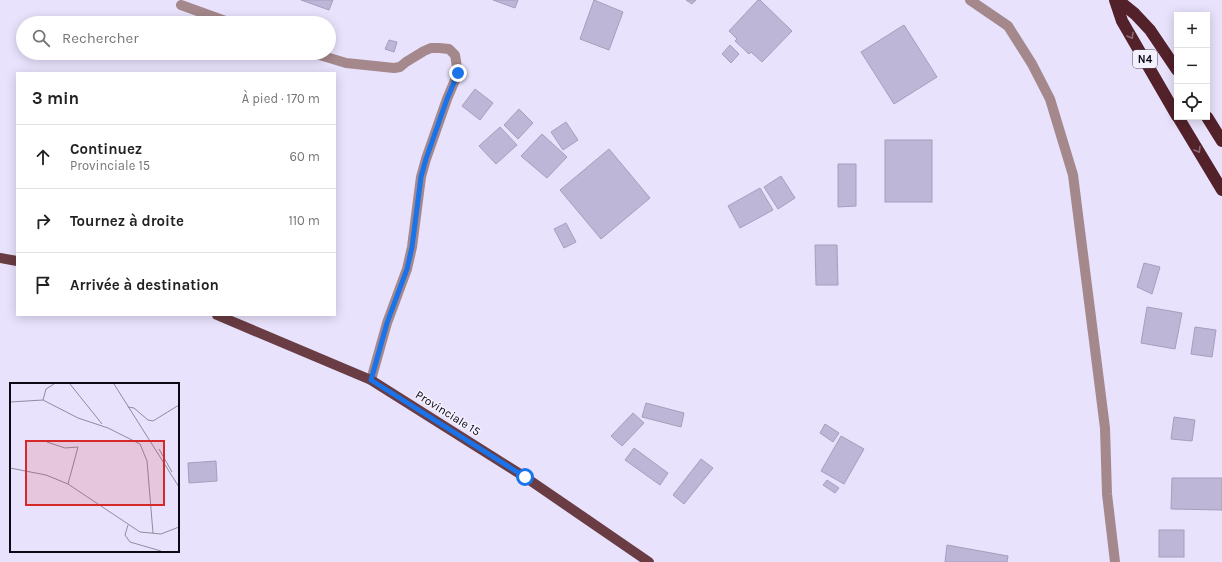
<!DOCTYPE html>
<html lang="fr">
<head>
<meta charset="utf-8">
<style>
	:root { --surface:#fff; --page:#f2f2f2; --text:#222; --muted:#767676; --line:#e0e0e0 }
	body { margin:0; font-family:Karla,sans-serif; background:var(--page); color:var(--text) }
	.controls { position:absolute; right:12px; top:12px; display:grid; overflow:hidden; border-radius:0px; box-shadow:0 2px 10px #0003 }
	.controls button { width:36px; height:36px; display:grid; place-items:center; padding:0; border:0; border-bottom:1px solid var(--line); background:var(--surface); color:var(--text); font:20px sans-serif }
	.stop { position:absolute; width:12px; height:12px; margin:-9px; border:3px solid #1a73e8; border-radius:50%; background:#fff }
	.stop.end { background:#1a73e8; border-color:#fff; box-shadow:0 1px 4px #0008 }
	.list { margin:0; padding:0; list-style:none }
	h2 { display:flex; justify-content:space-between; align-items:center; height:52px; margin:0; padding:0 16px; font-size:17px }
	h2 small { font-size:13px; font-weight:400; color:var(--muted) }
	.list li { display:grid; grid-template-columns:26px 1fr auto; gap:12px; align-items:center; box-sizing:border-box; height:64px; padding:0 16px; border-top:1px solid var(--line) }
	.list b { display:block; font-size:15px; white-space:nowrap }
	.list p { margin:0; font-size:13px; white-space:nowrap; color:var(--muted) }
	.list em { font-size:13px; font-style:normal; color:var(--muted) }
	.icon { flex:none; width:22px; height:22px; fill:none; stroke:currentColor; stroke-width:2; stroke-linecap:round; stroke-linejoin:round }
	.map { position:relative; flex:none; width:1222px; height:562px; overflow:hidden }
	.search { position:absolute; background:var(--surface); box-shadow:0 2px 10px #0003; left:16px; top:16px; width:320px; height:44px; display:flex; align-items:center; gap:10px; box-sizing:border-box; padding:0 14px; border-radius:22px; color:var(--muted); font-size:15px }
	.panel { position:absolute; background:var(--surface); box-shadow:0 2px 10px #0003; left:16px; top:72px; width:320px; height:244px; border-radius:0px }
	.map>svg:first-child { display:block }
</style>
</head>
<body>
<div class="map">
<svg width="1222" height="562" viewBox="0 0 1222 562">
	<rect width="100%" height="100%" fill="#e8e2fc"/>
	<g fill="#beb6d6" stroke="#a59ebd">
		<path d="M301,0H333L329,10Z"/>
		<path d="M493,0H518L515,8Z"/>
		<path d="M594,0L623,12L609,50L580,39Z"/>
		<path d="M686,0H696L692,4Z"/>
		<path d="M758,0H760L792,31L762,62L751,52L749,54L735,41L737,39L729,31Z"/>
		<path d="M904,25L937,77L894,104L861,52Z"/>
		<path d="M389,40L397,42L394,52L385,49Z"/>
		<path d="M730,45L739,54L731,63L722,54Z"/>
		<path d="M475,89L493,103L480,120L462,106Z"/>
		<path d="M519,109L533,123L518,139L504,125Z"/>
		<path d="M566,122L578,140L563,150L551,132Z"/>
		<path d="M500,127L517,145L496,164L479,146Z"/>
		<path d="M542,134L567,157L547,178L521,156Z"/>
		<rect x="885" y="140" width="47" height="62"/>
		<path d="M609,149L650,198L601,239L560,190Z"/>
		<path d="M838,164H856V206L838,207Z"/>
		<path d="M781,176L795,198L778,209L764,187Z"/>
		<path d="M760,188L773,210L740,228L728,206Z"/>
		<path d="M566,223L576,242L564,248L554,229Z"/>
		<path d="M815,245H837L838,285H816Z"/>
		<path d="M1144,263L1160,267L1152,294L1137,287Z"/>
		<path d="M1147,307L1182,313L1175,349L1141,343Z"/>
		<path d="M1195,327L1216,330L1212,357L1191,354Z"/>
		<path d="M646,403L684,413L681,427L642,417Z"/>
		<path d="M633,413L644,423L622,446L611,436Z"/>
		<path d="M1174,417L1195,420L1192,441L1171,439Z"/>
		<path d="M825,424L839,433L833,442L820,433Z"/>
		<path d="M841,436L864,449L844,484L821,471Z"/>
		<path d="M634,448L668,473L660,485L625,460Z"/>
		<path d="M701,459L713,468L684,504L673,495Z"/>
		<path d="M216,461L217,481L189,483L188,463Z"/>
		<path d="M1172,478H1222V510L1171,509Z"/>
		<path d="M827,480L839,488L835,493L823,485Z"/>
		<rect x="1159" y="530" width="25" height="27"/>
		<path d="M947,545L1008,556L1007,562H945Z"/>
	</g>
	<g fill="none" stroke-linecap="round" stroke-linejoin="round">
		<g stroke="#a4888b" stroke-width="10">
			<path d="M970,0L1008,26L1032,64L1050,99L1073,175L1105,428L1107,494L1115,562"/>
			<path d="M181,5L231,23"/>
			<path d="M313,53L346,63L394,68L400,67L406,62L424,51L431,48H439L449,49L455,55L458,73L447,99L426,159L421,177L412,247L407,269L387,323L371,380"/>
		</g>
		<g stroke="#6a3c43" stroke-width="10">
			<path d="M0,258L17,261"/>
			<path d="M217,315L371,380L525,477L649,562"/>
		</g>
		<g stroke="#53212a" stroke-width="12">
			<path d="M1115,0L1122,21L1177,116"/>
			<path d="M1118,0L1135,14L1150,30L1177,70"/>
			<path d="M1178,117L1222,190"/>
			<path d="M1207,117L1222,141"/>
		</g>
	</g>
	<defs><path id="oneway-chevron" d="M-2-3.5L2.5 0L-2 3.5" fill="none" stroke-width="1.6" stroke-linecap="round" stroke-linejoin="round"/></defs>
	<g stroke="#8b6a75">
		<use href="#oneway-chevron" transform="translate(1131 36) rotate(59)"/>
		<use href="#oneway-chevron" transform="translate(1198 150) rotate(59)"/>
	</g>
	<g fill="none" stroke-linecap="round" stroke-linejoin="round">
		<path stroke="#1a73e8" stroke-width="5" d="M458,73L447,99L426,159L421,177L412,247L407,269L387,323L371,380L525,477"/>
	</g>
	<g text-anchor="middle" stroke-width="3" stroke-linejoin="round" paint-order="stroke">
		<rect fill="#f4f1ff" stroke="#524f5a" stroke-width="1" x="1133" y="50" width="24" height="18" rx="3"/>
		<g font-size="11" font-weight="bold" fill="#0c0914">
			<text x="1145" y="63">N4</text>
		</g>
		<g font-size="12" fill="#0c0914" stroke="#f4f1ff">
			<text transform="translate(448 413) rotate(32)" y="4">Provinciale 15</text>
		</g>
	</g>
	<g transform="translate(10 383)">
		<rect width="169" height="169" fill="#e8e2fc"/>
		<path fill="none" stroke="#908b9f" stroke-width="1" d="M60,1L92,41M104,1L169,104M33,17L36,6L44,1M0,19L33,17L68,35L98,45L130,61L137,78L143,150M118,24L124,25L138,37L143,38L169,22M37,59L55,65L68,64L58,101M149,66L162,89M0,85L36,92L58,101L130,149L151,151L169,144M118,142L115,152L120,159L151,168"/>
		<path fill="#d62828" fill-opacity="0.15" stroke="#d62828" stroke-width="2" d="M16,58H154V122H16Z"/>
		<rect width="169" height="169" fill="none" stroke="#0c0914" stroke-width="2"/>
	</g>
</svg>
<div class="controls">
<button>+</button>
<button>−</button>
<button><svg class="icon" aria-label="locate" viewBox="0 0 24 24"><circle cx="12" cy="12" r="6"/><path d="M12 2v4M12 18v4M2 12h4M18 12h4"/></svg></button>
</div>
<div class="stop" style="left:525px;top:477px"></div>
<div class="stop end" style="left:458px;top:73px"></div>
<div class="search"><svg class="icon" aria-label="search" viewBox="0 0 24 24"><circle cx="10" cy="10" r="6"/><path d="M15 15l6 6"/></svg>Rechercher</div>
<section class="panel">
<h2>3 min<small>À pied · 170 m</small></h2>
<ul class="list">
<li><svg class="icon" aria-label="ahead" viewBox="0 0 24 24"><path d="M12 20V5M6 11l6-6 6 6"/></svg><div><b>Continuez</b><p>Provinciale 15</p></div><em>60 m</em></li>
<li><svg class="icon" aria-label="right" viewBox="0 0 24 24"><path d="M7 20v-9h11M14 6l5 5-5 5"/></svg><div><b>Tournez à droite</b></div><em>110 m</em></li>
<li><svg class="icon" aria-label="arrive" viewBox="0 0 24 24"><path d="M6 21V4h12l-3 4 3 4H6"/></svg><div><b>Arrivée à destination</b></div></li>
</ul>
</section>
</div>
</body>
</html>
